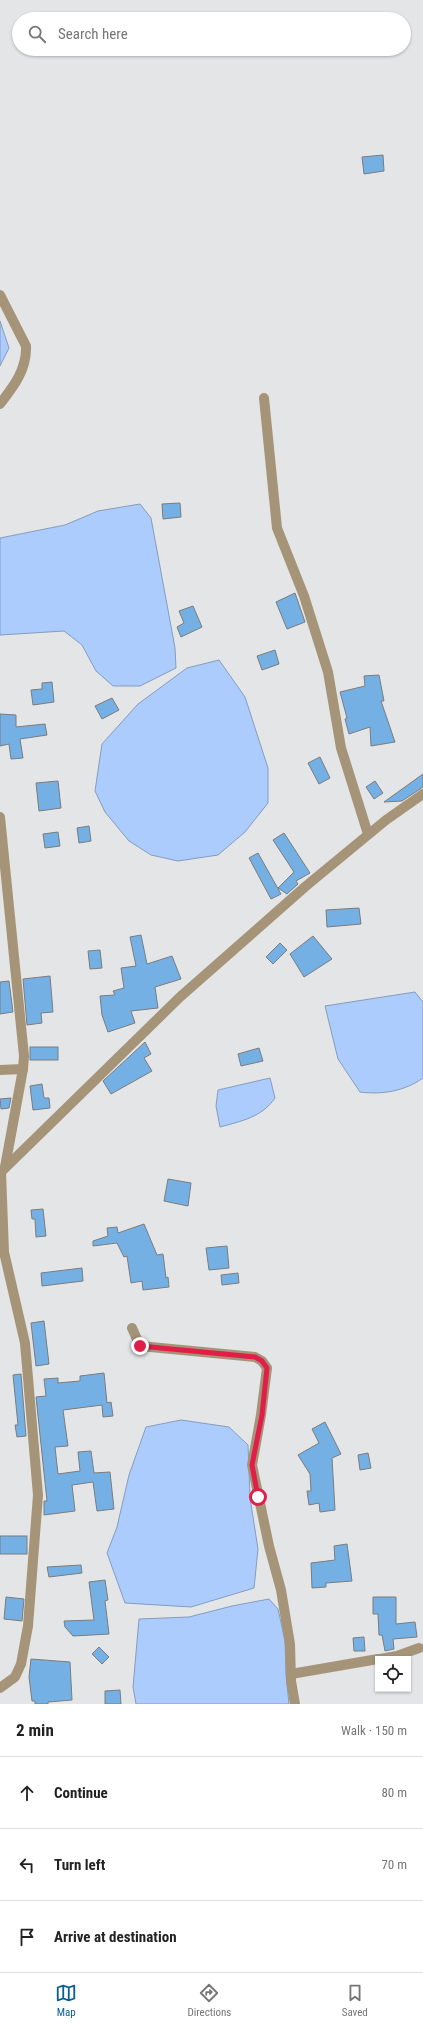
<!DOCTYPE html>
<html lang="en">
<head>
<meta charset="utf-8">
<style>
	:root { --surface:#fff; --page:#f2f2f2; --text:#222; --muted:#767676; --line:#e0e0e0; --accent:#076091 }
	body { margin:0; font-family:"Roboto Condensed",sans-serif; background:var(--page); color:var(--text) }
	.controls { position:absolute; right:12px; bottom:12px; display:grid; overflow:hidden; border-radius:0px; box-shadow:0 1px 3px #0004 }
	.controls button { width:36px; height:36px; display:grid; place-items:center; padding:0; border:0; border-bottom:1px solid var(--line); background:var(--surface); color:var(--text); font:20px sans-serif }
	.stop { position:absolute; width:12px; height:12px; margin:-9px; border:3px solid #e11d48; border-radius:50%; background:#fff }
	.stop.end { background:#e11d48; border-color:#fff; box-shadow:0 1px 4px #0008 }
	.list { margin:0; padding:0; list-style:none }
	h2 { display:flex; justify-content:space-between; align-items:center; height:52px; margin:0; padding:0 16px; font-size:17px }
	h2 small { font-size:13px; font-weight:400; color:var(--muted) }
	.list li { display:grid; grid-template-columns:26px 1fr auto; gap:12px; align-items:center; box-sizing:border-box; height:72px; padding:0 16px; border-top:1px solid var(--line) }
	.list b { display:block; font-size:15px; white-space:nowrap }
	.list em { font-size:13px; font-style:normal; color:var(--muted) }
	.icon { flex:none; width:22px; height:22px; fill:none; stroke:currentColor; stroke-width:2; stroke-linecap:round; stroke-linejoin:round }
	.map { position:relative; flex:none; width:423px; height:1704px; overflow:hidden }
	.search { position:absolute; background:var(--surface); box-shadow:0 1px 3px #0004; left:12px; right:12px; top:12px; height:44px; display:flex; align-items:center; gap:10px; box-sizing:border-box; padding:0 14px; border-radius:22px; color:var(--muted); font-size:15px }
	.sheet { height:268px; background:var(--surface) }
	nav { display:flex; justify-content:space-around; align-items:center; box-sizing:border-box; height:56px; border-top:1px solid var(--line); background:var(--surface); font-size:11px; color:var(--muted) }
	nav a { display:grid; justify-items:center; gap:2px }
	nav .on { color:var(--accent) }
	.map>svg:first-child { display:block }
</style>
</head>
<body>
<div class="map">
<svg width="423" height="1704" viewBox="0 0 423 1704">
	<rect width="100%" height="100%" fill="#e4e5e6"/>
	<g fill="#abccfd" stroke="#859cbf">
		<path d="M0,321L9,348L0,366Z"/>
		<path d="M140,504L151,518L175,648L176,668L140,686H113L96,671L82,645L64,631L0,635V538L65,525L98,511Z"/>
		<path d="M219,660L245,697L268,768V803L245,832L218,855L178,861L151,855L129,841L105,812L95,791L102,744L138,704L187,668Z"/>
		<path d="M415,992L423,1002V1078C405,1091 382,1095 360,1092L338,1059L325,1006Z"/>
		<path d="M270,1078L275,1098C262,1117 242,1121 220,1127L216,1106L218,1090Z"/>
		<path d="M181,1420L229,1427L248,1445L250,1498L258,1549L254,1588L191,1607L125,1603L107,1553L117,1527L129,1475L146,1427Z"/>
		<path d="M269,1599L278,1609L285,1641L286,1675L289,1704H136L133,1687L139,1619L189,1617L232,1606Z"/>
	</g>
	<g fill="#75b0e4" stroke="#7b7c7d">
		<path d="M383,155L384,171L364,174L362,157Z"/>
		<path d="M180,503L181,517L163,519L162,504Z"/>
		<path d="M295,593L305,622L287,629L276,602Z"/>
		<path d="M193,606L202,627L181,637L177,627L184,623L179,611Z"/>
		<path d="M275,650L279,664L262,670L257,656Z"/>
		<path d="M379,675L384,701H381L395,742L371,746L370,727L349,734L345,719L347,718L340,692L365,686L364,676Z"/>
		<path d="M52,682L54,702L33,705L31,690L42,689V683Z"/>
		<path d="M112,698L119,710L102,719L95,706Z"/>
		<path d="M0,714L16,715V727L45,724L47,735L20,739L23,758L11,759L9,744L0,746Z"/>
		<path d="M320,757L330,778L319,784L308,763Z"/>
		<path d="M423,774V787L402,801L384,802Z"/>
		<path d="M58,781L61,808L39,811L36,783Z"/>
		<path d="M375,781L383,793L374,799L366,787Z"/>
		<path d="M89,826L91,841L79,843L77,828Z"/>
		<path d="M58,832L60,846L45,848L43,834Z"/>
		<path d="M284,833L310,873L296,881L298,884L287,894L278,888L294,872L273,840Z"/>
		<path d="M258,853L281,894L271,899L249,858Z"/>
		<path d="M359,908L361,924L327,927L326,910Z"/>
		<path d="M141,935L147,964L172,956L181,979L155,987L158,1008L131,1011L135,1023L108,1032L102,1015L100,996L115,995L113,991L124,988L121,968L136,966L130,937Z"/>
		<path d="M313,936L332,959L304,977L290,954Z"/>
		<path d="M280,943L287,950L273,964L266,957Z"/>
		<path d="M100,950L102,968L90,969L88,951Z"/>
		<path d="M50,976L53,1012L41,1013L42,1023L27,1025L23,979Z"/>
		<path d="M9,981L13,1012L0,1014V982Z"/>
		<path d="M145,1042L151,1054L144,1058L152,1071L111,1094L103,1081Z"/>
		<rect x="30" y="1047" width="28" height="13"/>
		<path d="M259,1048L263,1061L241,1066L238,1054Z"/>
		<path d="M42,1084L44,1098H49L50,1108L33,1110L30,1086Z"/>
		<path d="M11,1098L9,1108L1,1109L0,1099Z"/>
		<path d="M168,1179L191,1183L188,1206L164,1201Z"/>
		<path d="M43,1209L46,1236L36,1237L35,1219H32L31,1210Z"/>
		<path d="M144,1224L157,1255L163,1254L166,1278L168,1277L169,1287L143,1290L142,1281L131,1283L127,1256L124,1257L117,1243L93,1246V1241L108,1236L107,1228L117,1227L118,1233Z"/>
		<path d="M227,1246L229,1268L209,1270L206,1248Z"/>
		<path d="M82,1268L83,1281L42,1286L41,1273Z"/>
		<path d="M238,1273L239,1283L222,1285L221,1275Z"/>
		<path d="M44,1321L49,1364L36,1366L31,1323Z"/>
		<path d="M104,1373L107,1403L111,1402L113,1416L103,1417L102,1405L63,1410L68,1446L55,1447L58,1474L80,1471L78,1452L91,1451L94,1473L110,1472L114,1509L97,1511L93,1482L72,1485L75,1511L44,1515V1501H47L36,1397L46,1396L44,1379L58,1378V1383L80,1381V1376Z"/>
		<path d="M21,1374L26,1436L17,1437L15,1425H18L13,1375Z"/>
		<path d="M325,1422L341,1454L332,1458L335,1510L320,1512L319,1503L309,1505L307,1491H311L310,1474L298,1455L319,1443L312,1429Z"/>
		<path d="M368,1453L371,1468L360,1470L358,1455Z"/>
		<rect x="0" y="1536" width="27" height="18"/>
		<path d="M347,1544L352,1581L326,1583V1587L312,1588L311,1563L335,1560L334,1546Z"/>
		<path d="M81,1565L82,1573L49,1577L47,1567Z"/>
		<path d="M105,1580L108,1600L105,1601L109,1634L73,1636L65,1627L64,1621L94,1620L89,1582Z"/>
		<path d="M6,1597L24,1599L22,1621L4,1619Z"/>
		<path d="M373,1597H396V1624L415,1622L417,1637L393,1639L394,1649L385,1651L382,1635H379L378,1614H373Z"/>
		<path d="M364,1637L365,1651H354L353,1638Z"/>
		<path d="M99,1647L109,1657L102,1664L92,1654Z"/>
		<path d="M31,1659L70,1662L72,1700L48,1702V1704H35V1701H32L29,1677Z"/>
		<path d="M120,1690L121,1704H105V1691Z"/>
	</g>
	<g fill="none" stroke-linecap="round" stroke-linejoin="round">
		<g stroke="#a69479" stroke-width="10">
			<path d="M0,295L26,346C27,369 14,386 0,404"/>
			<path d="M264,398L277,528L304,596L328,672L341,748L368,834"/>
			<path d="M0,817L24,1056L23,1069L5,1167"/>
			<path d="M0,1070L23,1069"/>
			<path d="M0,1173L180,997L306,886L386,820L423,794"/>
			<path d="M132,1328L140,1346L255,1357L262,1361L267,1368L261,1415L252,1465L269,1546L281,1590L290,1644L291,1681L295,1704"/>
			<path d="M380,1659L397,1656L419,1648"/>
			<path d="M291,1674L378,1659"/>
			<path d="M0,1688L15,1677L21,1664L28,1626L38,1495L25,1343L4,1252L1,1172"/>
		</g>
	</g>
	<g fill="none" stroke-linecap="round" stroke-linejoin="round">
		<path stroke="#e11d48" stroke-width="5" d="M140,1346L255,1357L262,1361L267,1368L262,1415L252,1465L258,1497"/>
	</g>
</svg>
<div class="controls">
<button><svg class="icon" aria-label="locate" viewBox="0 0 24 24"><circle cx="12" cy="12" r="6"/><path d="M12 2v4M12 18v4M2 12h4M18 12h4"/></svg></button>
</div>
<div class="stop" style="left:258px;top:1497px"></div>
<div class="stop end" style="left:140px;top:1346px"></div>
<div class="search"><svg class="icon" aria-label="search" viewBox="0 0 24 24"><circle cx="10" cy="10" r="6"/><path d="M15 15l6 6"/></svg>Search here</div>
</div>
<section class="sheet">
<h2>2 min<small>Walk · 150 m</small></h2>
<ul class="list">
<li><svg class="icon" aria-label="ahead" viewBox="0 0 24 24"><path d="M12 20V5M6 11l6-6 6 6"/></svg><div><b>Continue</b></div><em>80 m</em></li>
<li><svg class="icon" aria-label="left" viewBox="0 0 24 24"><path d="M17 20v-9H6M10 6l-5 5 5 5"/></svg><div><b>Turn left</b></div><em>70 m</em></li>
<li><svg class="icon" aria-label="arrive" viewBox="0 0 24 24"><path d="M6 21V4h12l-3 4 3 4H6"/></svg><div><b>Arrive at destination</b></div></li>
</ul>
</section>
<nav>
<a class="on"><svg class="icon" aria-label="map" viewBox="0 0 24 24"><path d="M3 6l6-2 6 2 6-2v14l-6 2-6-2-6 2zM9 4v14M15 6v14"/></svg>Map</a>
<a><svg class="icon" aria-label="directions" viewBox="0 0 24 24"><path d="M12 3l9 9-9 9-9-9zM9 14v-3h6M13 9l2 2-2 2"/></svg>Directions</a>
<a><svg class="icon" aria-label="saved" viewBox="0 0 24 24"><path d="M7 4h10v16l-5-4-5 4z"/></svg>Saved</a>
</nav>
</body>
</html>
